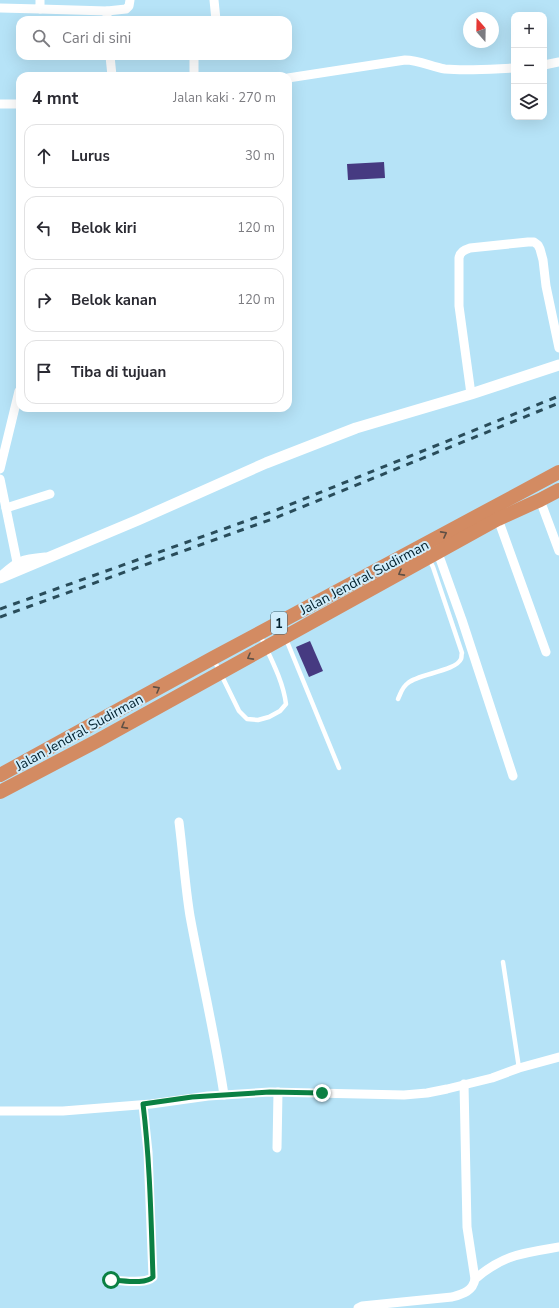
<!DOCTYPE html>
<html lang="id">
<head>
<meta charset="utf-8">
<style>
	:root { --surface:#fff; --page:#f2f2f3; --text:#2b2b33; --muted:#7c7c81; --line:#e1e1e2 }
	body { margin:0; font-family:"Nunito Sans",sans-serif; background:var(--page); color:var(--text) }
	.controls { position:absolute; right:12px; top:12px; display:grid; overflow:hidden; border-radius:8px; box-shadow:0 4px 16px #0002 }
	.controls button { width:36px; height:36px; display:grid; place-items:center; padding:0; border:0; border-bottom:1px solid var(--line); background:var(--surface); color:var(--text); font:20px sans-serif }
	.compass { position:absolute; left:463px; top:12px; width:36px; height:36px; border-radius:50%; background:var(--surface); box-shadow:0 4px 16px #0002; rotate:340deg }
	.stop { position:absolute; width:12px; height:12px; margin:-9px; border:3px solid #0b8043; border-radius:50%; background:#fff }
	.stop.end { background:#0b8043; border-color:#fff; box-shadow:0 1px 4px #0008 }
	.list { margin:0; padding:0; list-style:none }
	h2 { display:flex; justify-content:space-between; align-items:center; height:52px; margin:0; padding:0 16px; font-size:17px }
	h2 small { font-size:13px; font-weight:400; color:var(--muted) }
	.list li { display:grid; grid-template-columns:26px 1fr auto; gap:12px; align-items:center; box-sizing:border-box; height:64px; margin:0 8px 8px; padding:0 8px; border:1px solid var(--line); border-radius:12px }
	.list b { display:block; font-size:15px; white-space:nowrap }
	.list em { font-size:13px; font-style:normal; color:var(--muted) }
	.icon { flex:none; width:22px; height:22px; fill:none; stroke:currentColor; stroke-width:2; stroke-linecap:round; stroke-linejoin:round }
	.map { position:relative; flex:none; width:559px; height:1308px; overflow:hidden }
	.search { position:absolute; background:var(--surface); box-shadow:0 4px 16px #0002; left:16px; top:16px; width:276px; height:44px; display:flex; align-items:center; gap:10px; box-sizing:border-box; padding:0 14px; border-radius:12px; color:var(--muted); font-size:15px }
	.panel { position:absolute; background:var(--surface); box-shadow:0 4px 16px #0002; left:16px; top:72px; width:276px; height:340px; border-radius:12px }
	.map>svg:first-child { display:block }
</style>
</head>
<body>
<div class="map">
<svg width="559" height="1308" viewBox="0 0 559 1308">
	<rect width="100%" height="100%" fill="#b6e3f7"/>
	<g fill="#463a81">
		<path d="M384,162L385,178L348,180L347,164Z"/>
		<path d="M310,641L323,671L309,677L296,647Z"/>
	</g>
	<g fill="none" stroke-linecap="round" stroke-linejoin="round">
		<g stroke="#fff" stroke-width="4.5">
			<path d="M286,639L339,768"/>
			<path d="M214,660L239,711L247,719L258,720L269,717L280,711L286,704C283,680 270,657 260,635"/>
			<path d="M398,699C401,693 402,687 408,683C418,674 456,671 461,659C462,657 461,655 462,653L433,567L429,559"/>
			<path d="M503,962L519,1068"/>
		</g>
		<g stroke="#fff" stroke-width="9">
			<path d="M214,0L216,20"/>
			<path d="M0,8L40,9V0"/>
			<path d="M40,9L107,11V20"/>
			<path d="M107,11L126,9L129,6L130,0"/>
			<path d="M110,56L112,76"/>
			<path d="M194,56V76"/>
			<path d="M544,65L559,62"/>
			<path d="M288,78L405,60C419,60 432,67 445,69C468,71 491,69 514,68"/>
			<path d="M0,104H20"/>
			<path d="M471,394L459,306V258C460,252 464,250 470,248L528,242H534L538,245L540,249L543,260L546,286L559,348"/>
			<path d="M0,469L19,391"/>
			<path d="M0,479L17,562"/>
			<path d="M540,500L559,551"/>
			<path d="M6,508L50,494"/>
			<path d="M498,519L546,652"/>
			<path d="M438,553L462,620L513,776"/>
			<path d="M0,577C18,560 22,559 45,557"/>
			<path d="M179,822C183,853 185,885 190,916C201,976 215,1035 224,1095"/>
			<path d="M0,1111H63L151,1104L208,1096L270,1092L404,1095L427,1093L447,1089L492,1078L519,1068L559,1057"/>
			<path d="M277,1148L278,1092"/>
			<path d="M475,1279C504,1254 524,1253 559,1247"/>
			<path d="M111,1280C122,1280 145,1285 153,1277L148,1152L143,1105"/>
			<path d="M358,1308L362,1306L452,1297C463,1294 473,1291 475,1279L467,1227L464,1084"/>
		</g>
		<path stroke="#fff" stroke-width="11" d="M0,578L138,520L266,463L356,428L471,394L559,365"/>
		<g stroke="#d38b62" stroke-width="14">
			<path d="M0,775L213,658L559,472"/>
			<path d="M0,792L97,741L498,519L540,500L559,490"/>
		</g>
		<g stroke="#294c5a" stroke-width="3" stroke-dasharray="7 7" stroke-linecap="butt">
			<path d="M0,609L274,511L559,396"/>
			<path d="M0,617L275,518L559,403"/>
		</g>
	</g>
	<defs><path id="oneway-chevron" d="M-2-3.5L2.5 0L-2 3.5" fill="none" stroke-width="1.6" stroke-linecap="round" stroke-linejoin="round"/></defs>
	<g stroke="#5f5045">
		<use href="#oneway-chevron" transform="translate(444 534) rotate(-28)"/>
		<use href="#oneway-chevron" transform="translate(401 573) rotate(151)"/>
		<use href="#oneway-chevron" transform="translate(250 657) rotate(151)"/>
		<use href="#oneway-chevron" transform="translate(157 689) rotate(-29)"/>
		<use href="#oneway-chevron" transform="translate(124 726) rotate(151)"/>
	</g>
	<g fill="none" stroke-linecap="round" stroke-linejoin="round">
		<path stroke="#0b8043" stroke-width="5" d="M111,1280C122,1280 145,1285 153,1277C151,1219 150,1162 143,1104L192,1097L270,1092L322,1093"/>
	</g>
	<g text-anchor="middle" stroke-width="4" stroke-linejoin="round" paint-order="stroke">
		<rect fill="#d0edfb" stroke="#3e5e6b" stroke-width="1" x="271" y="612" width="16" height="22" rx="3"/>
		<g font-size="13" font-weight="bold" fill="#00202d">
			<text x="279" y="628">1</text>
		</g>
		<g font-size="14" fill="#00202d" stroke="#d0edfb">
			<text transform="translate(364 577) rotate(-28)" y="5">Jalan Jendral Sudirman</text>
			<text transform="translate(79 732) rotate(-29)" y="5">Jalan Jendral Sudirman</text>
		</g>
	</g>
</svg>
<div class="controls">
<button>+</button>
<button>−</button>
<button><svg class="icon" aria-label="layers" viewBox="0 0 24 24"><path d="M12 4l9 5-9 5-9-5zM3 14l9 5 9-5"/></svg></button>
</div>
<svg class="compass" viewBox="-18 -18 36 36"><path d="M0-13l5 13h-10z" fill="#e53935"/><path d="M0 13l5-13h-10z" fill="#7c7c81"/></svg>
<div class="stop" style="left:111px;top:1280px"></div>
<div class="stop end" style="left:322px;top:1093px"></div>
<div class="search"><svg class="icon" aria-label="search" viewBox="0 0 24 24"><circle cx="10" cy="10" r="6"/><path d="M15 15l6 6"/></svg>Cari di sini</div>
<section class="panel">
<h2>4 mnt<small>Jalan kaki · 270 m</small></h2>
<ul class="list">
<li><svg class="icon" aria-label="ahead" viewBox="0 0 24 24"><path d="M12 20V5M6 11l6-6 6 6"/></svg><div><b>Lurus</b></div><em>30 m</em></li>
<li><svg class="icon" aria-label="left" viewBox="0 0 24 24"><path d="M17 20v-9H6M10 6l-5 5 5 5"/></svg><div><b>Belok kiri</b></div><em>120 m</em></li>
<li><svg class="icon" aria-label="right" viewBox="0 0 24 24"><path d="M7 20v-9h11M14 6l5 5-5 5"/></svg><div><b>Belok kanan</b></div><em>120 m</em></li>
<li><svg class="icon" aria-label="arrive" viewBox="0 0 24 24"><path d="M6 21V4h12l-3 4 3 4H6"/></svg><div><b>Tiba di tujuan</b></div></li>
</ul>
</section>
</div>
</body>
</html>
